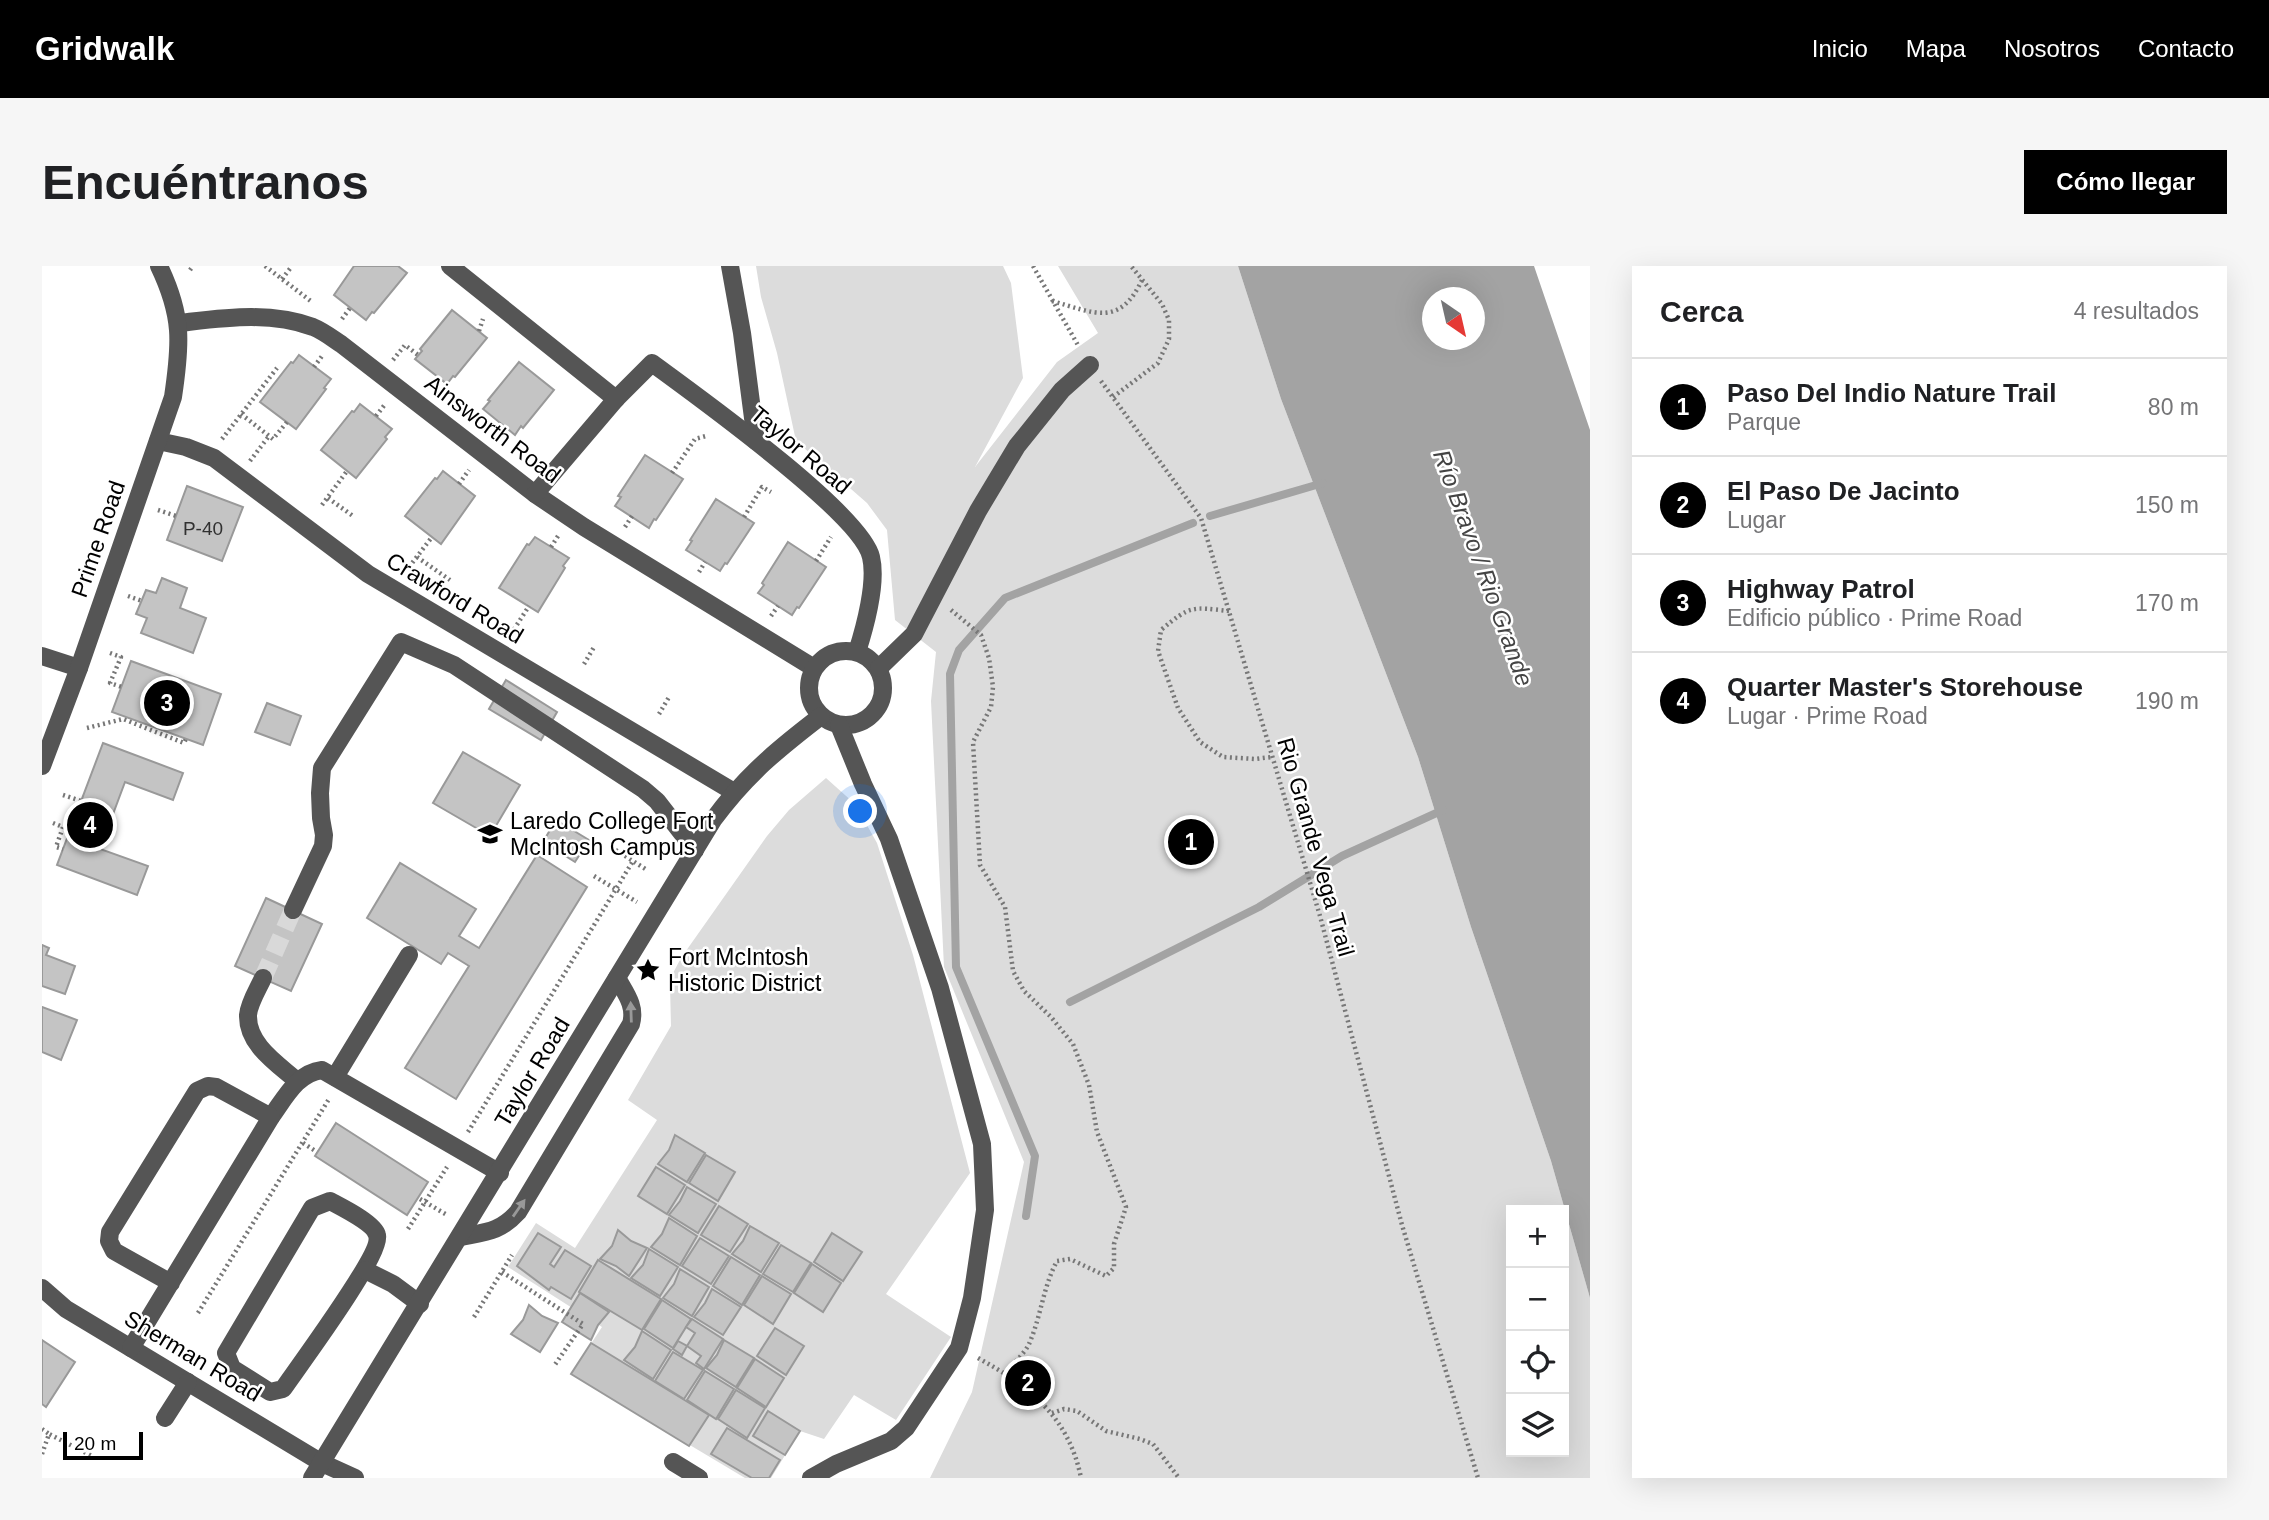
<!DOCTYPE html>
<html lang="es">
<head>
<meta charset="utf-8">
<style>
	:root { --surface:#fff; --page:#f6f6f6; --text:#202124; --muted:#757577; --line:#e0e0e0; --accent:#000 }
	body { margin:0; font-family:Arial,sans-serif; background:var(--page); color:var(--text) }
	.controls { position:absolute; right:21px; bottom:21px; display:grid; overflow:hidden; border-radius:0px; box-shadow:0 7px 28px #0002 }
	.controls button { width:63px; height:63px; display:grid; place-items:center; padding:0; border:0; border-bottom:2px solid var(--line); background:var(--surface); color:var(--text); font:35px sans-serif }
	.compass { position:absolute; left:1380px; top:21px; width:63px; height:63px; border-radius:50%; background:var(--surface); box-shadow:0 7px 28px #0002; rotate:146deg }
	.scale { position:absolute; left:21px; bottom:18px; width:80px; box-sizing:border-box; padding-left:7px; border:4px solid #000; border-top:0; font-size:19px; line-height:24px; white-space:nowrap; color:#000; -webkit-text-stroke:5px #fff; paint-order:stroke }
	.you { position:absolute; left:819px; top:546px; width:24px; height:24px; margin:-18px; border:5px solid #fff; border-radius:50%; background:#1a73e8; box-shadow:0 0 0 10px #1a73e833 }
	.badge { display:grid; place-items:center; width:46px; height:46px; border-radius:50%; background:var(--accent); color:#fff; font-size:23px; font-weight:700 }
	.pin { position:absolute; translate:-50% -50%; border:4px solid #fff; box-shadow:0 2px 7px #0006 }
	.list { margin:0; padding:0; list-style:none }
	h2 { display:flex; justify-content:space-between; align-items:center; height:91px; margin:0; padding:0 28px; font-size:30px }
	h2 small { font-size:23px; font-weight:400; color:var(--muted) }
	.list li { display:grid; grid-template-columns:46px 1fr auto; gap:21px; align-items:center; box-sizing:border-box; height:98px; padding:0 28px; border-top:2px solid var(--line) }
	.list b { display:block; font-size:26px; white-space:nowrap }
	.list p { margin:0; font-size:23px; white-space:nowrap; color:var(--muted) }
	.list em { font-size:23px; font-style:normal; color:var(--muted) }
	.icon { flex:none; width:38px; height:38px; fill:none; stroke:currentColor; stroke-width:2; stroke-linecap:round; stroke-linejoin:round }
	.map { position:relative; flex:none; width:1548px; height:1212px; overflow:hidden; border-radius:0px }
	header { display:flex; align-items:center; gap:42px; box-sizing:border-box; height:98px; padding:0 35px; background:var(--accent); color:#fff }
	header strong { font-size:33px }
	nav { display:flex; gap:38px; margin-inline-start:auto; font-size:24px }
	.intro { display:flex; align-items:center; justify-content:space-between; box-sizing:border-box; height:168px; padding:0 42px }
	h1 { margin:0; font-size:49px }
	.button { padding:18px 32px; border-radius:0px; background:var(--accent); color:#fff; font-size:24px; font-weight:700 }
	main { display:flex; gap:42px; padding:0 42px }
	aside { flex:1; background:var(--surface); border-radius:0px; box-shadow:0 7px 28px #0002 }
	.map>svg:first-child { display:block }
</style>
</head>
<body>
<header>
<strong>Gridwalk</strong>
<nav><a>Inicio</a><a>Mapa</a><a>Nosotros</a><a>Contacto</a></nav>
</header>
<div class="intro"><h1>Encuéntranos</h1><a class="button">Cómo llegar</a></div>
<main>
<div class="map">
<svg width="1548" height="1212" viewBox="0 0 1548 1212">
	<rect width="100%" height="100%" fill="#fff"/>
	<g fill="#dcdcdc" fill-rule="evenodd">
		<path d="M714,0H961L969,17L981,112L933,201L1015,96L1056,67L1016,0H1196L1239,133L1376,491L1429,661L1509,895L1548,1032V1212H888L930,1126L982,896L902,701L889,435L894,386L853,354L845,264L825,237L754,175L735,87L719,31ZM1469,944H1522V1186H1469Z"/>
		<path d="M784,512L813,538L835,577L871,689L928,907L844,1028L909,1071L854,1154L812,1129L782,1173L758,1165L729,1212H703L529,1108L560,1061L466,1001L494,957L533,982L615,854L586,834L629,760L628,720L630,709L639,692L725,570L747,544Z"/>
	</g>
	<path fill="#a3a3a3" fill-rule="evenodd" d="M1196,0H1492L1548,164V1032L1509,895L1429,661L1376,491L1239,133ZM1391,32H1433V74H1391Z"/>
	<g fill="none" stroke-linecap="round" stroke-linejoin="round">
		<g stroke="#a3a3a3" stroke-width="8">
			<path d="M1168,250L1281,217"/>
			<path d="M1028,736L1217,641L1300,590L1401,544"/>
			<path d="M984,950L993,890L914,701L908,408L917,384L963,332L1151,257"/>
		</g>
	</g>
	<g fill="#c4c4c4" stroke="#999" stroke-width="2">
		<path d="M312,0H356L365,7L332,47L330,46L324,54L292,29Z"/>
		<path d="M410,44L445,72L413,111L411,110L405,118L373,93L380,85L378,83Z"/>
		<path d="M257,89L289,113L282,122L284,123L254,163L218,136L249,96L251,97Z"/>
		<path d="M477,96L512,124L481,162L479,160L473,169L441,143L448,135L446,134Z"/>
		<path d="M318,138L350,163L343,171L345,173L314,212L279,184L310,145L312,146Z"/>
		<path d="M603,189L641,213L614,254L612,253L607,262L573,240L579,231L576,230Z"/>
		<path d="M401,205L433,230L399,278L363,250L393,212L395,213Z"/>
		<path d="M145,220L201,241L180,295L125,274Z"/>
		<path d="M674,233L712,257L685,298L683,297L678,305L644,284L650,275L648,274Z"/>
		<path d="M493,271L527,292L521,300L523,302L496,346L457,322L485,278L487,279Z"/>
		<path d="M746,276L784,301L757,342L755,341L750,349L716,327L722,319L720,317Z"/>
		<path d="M120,312L145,322L138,342L164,352L151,387L99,367L105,352L94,348L104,324L114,327Z"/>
		<path d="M89,395L179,428L161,479L70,446Z"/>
		<path d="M464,414L515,446L499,474L447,443Z"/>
		<path d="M225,437L259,450L248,479L213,466Z"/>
		<path d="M61,477L141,507L131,534L83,516L58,583L106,600L95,629L15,599Z"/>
		<path d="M421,486L478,519L448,570L391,537Z"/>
		<path d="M514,554L547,574L533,596L501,576Z"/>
		<path d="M495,589L545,621L414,833L363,802L427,700L406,687L399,698L325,652L358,597L434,643L417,670L437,682Z"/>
		<path d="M224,632L280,658L249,725L193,700Z"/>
		<path d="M0,679L7,682L4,689L33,700L23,728L0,720Z"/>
		<path d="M0,741L35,754L19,794L0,786Z"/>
		<path d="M294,857L386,916L365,949L273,890Z"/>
		<path d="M633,869L663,887L645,916L616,898L627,884Z"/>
		<path d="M664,889L693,906L676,935L647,917Z"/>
		<path d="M614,901L643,919L625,948L596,930Z"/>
		<path d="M645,921L674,938L656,967L627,949L638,935Z"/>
		<path d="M677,940L706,958L688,986L659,969Z"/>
		<path d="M627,952L655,970L638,999L609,981L620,968Z"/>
		<path d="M708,960L737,977L719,1006L690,988L701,975Z"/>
		<path d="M576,964L589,975L605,982L587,1010L574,1000L558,993L570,980Z"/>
		<path d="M496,967L519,981L508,998L512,1001L523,984L549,1000L529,1033L509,1021L507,1024L475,1000Z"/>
		<path d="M790,967L820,986L801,1015L772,996Z"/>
		<path d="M658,972L687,990L669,1018L640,1000Z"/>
		<path d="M739,979L769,997L751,1026L721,1008Z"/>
		<path d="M607,983L636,1001L618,1030L589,1012L601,999Z"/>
		<path d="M689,991L718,1009L700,1039L671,1020Z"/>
		<path d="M556,994L619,1033L600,1064L537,1026Z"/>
		<path d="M770,998L799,1017L781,1046L752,1027Z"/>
		<path d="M638,1003L667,1021L650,1050L621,1032L632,1018Z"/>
		<path d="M720,1010L749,1028L731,1058L702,1039Z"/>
		<path d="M670,1023L699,1041L681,1069L652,1051L663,1037Z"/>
		<path d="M538,1027L567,1046L556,1059L549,1074L520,1056Z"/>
		<path d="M620,1034L649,1053L631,1082L602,1063Z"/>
		<path d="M487,1039L500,1050L516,1057L498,1086L469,1068L481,1054Z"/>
		<path d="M650,1053L681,1073L662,1103L654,1097L659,1090L645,1080L653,1067L644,1061Z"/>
		<path d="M733,1062L762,1080L744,1109L715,1090Z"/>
		<path d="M600,1065L629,1084L611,1113L582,1094L593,1081Z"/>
		<path d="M0,1074L33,1096L4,1141L0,1138Z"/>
		<path d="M682,1074L712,1092L694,1121L664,1102L675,1089Z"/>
		<path d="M636,1075L645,1080L640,1089L631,1083Z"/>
		<path d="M549,1077L667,1149L647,1180L529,1108Z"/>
		<path d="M631,1086L661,1104L642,1133L613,1115Z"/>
		<path d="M713,1093L742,1112L724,1141L695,1122Z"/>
		<path d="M663,1105L692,1123L674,1153L645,1134Z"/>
		<path d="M694,1124L723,1142L705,1172L676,1153Z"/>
		<path d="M726,1145L758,1165L743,1189L711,1170Z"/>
		<path d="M685,1162L738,1194L727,1212H710L669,1188Z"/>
	</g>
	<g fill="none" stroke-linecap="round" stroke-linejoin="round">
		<path stroke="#d9d9d9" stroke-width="18" stroke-dasharray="18 9" stroke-linecap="butt" d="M221,712L251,644"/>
		<g stroke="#777" stroke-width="4.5" stroke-dasharray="2 3.5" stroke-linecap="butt">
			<path d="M223,0L270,36"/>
			<path d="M991,0L1037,81"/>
			<path d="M148,4L151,0"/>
			<path d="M240,13L250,0"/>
			<path d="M1010,35C1053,47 1078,62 1101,12"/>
			<path d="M300,53L308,42"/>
			<path d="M437,65L441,53"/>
			<path d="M351,94L363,79L376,89"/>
			<path d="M272,101L280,90"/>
			<path d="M1059,115L1159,252L1278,650L1360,959L1436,1212"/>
			<path d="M1071,131L1116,97L1127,73V54L1120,38L1089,0"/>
			<path d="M199,148L231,173L245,156"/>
			<path d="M334,150L344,137"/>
			<path d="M452,168L460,158"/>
			<path d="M180,173L235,102"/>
			<path d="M208,195L227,170"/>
			<path d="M630,207L653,173L664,170"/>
			<path d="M417,218L427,204"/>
			<path d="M286,232L311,250"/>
			<path d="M280,239L305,205"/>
			<path d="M116,244L134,250"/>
			<path d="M702,251L720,221L729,226"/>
			<path d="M583,261L590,250"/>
			<path d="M509,281L516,270"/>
			<path d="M375,291L408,314"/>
			<path d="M774,295L789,271"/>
			<path d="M367,301L390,271"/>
			<path d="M657,306L663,296"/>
			<path d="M86,330L100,335"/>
			<path d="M909,344L939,369L947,392L951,421L949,441L931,476L938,599L963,641L971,705L982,725L1009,751L1031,778L1047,819L1055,866L1084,941L1072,978V1002L1064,1010L1028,993L1015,995C1001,1021 999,1051 987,1078C982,1088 971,1098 963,1107"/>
			<path d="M1187,345C1149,341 1149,339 1119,364L1116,385L1136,442L1158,476L1181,491L1213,493L1230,491"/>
			<path d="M729,350L736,340"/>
			<path d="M469,368L487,340"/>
			<path d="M68,387L79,391L68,417L80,421"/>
			<path d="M542,398L552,381"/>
			<path d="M617,448L627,431"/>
			<path d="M45,462L81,453L142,477L144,473"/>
			<path d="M21,529L39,535"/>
			<path d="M11,557L21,561L14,581L21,583"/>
			<path d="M569,581L605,604"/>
			<path d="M552,610L595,636"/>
			<path d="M426,866L591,595"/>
			<path d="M261,877L275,886"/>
			<path d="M378,933L405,949"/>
			<path d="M366,963L405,901"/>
			<path d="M460,1006L541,1058L512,1100"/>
			<path d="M156,1047L287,833"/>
			<path d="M432,1051L470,989"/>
			<path d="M936,1092C987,1120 1027,1151 1039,1212"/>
			<path d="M1010,1147L1022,1143L1035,1145L1064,1165L1098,1173L1111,1178L1137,1212"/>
			<path d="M0,1163L7,1168"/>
			<path d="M0,1188L7,1168L50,1190"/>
		</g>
		<g stroke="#555" stroke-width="18">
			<path d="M408,0L574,133"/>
			<path d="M688,0L700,67L714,175"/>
			<path d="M137,57C182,52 227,45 271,61C281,65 290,72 299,78L493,228L542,261L772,402"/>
			<path d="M116,175L144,181L172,192L326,308L692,526"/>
			<path d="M493,228L574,133L610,97C652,128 819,247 829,291C835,316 823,361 815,386"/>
			<circle cx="804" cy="422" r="37"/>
			<path d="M0,390L37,402"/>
			<path d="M837,402L872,368L936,245L975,180L1020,124L1048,99"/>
			<path d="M0,500L37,402L131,131C139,77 141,50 117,0"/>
			<path d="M251,644L281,580L282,569L279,552L278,527L280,502L359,376L412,399L601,523L615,535L653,584"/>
			<path d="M221,712C216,723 207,737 206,749C205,779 236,798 255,815"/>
			<path d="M293,811L367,689"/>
			<path d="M229,851C243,832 255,807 280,804L458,907"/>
			<path d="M288,935C299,941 332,957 335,969C341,987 256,1101 241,1123L228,1126L190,1102L184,1087L270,942Z"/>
			<path d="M419,971C444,966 458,966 476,946L589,758C594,740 584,728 575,712"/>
			<path d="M323,1004L351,1018L378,1038"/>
			<path d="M0,1022L24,1043L280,1197L313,1212"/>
			<path d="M89,1082L229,851L174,821L166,820L155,825L68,966L67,975L72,985L129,1017"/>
			<path d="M123,1152L146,1116"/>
			<path d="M631,1196L657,1212"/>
			<path d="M270,1212L671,554C704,509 736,483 779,450"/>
			<path d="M769,1212L794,1198L849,1175L864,1162L917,1082L930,1032L943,944L940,878L898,722L847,573L821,518L797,459"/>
		</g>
	</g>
	<defs><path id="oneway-solid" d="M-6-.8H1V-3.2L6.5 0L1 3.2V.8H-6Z" transform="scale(1.75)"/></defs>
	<g fill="#999">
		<use href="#oneway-solid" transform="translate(589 746) rotate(-92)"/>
		<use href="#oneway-solid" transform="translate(477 942) rotate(-55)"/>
	</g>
	<defs>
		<g id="university-bare" transform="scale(1.89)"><path d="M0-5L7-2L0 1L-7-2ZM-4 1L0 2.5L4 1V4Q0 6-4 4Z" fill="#000" stroke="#fff" stroke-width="2.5" paint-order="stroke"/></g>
		<g id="sight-bare" transform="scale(1.89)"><path d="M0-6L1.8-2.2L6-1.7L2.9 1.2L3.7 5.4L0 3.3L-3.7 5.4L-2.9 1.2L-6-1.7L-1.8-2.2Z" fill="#000" stroke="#fff" stroke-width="2.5" paint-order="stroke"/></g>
	</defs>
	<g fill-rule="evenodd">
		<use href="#university-bare" x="448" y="568"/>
		<use href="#sight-bare" x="606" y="704"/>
	</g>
	<g text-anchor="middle" stroke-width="5" stroke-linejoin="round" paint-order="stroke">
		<g font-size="19" fill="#313131">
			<text x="161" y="269">P-40</text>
		</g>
		<g font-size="23" fill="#000" stroke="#fff">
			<text transform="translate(451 163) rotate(37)" y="8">Ainsworth Road</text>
			<text transform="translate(759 184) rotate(40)" y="8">Taylor Road</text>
			<text transform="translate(56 273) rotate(-71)" y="8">Prime Road</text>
			<text transform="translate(413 332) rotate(31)" y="8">Crawford Road</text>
			<text transform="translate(1274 581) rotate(74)" y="8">Rio Grande Vega Trail</text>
			<text transform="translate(490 806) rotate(-59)" y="8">Taylor Road</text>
			<text transform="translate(151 1090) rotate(31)" y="8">Sherman Road</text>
		</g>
		<g font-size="23" fill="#000" stroke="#fff" text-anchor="start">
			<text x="468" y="563">Laredo College Fort<tspan x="468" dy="26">McIntosh Campus</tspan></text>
			<text x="626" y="699">Fort McIntosh<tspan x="626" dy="26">Historic District</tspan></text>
		</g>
		<g font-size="24" font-style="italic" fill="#444" stroke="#fff">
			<text transform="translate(1441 302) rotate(70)" y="8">Río Bravo / Rio Grande</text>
		</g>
	</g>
</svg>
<div class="controls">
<button>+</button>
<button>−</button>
<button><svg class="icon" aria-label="locate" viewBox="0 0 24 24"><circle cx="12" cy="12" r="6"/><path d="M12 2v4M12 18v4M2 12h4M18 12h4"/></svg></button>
<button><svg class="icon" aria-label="layers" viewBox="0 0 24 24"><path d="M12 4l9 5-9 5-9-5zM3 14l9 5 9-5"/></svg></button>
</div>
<svg class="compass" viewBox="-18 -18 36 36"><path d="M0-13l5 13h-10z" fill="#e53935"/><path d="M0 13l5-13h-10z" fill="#757577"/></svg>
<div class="scale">20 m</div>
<div class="you"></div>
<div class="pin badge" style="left:1149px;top:576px">1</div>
<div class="pin badge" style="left:986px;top:1117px">2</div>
<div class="pin badge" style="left:125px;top:437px">3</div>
<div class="pin badge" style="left:48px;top:559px">4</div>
</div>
<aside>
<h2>Cerca<small>4 resultados</small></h2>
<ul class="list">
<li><span class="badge">1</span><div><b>Paso Del Indio Nature Trail</b><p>Parque</p></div><em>80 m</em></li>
<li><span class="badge">2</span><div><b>El Paso De Jacinto</b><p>Lugar</p></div><em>150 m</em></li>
<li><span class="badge">3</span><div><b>Highway Patrol</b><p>Edificio público · Prime Road</p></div><em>170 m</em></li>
<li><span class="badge">4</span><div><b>Quarter Master's Storehouse</b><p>Lugar · Prime Road</p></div><em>190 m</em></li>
</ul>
</aside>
</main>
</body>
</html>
